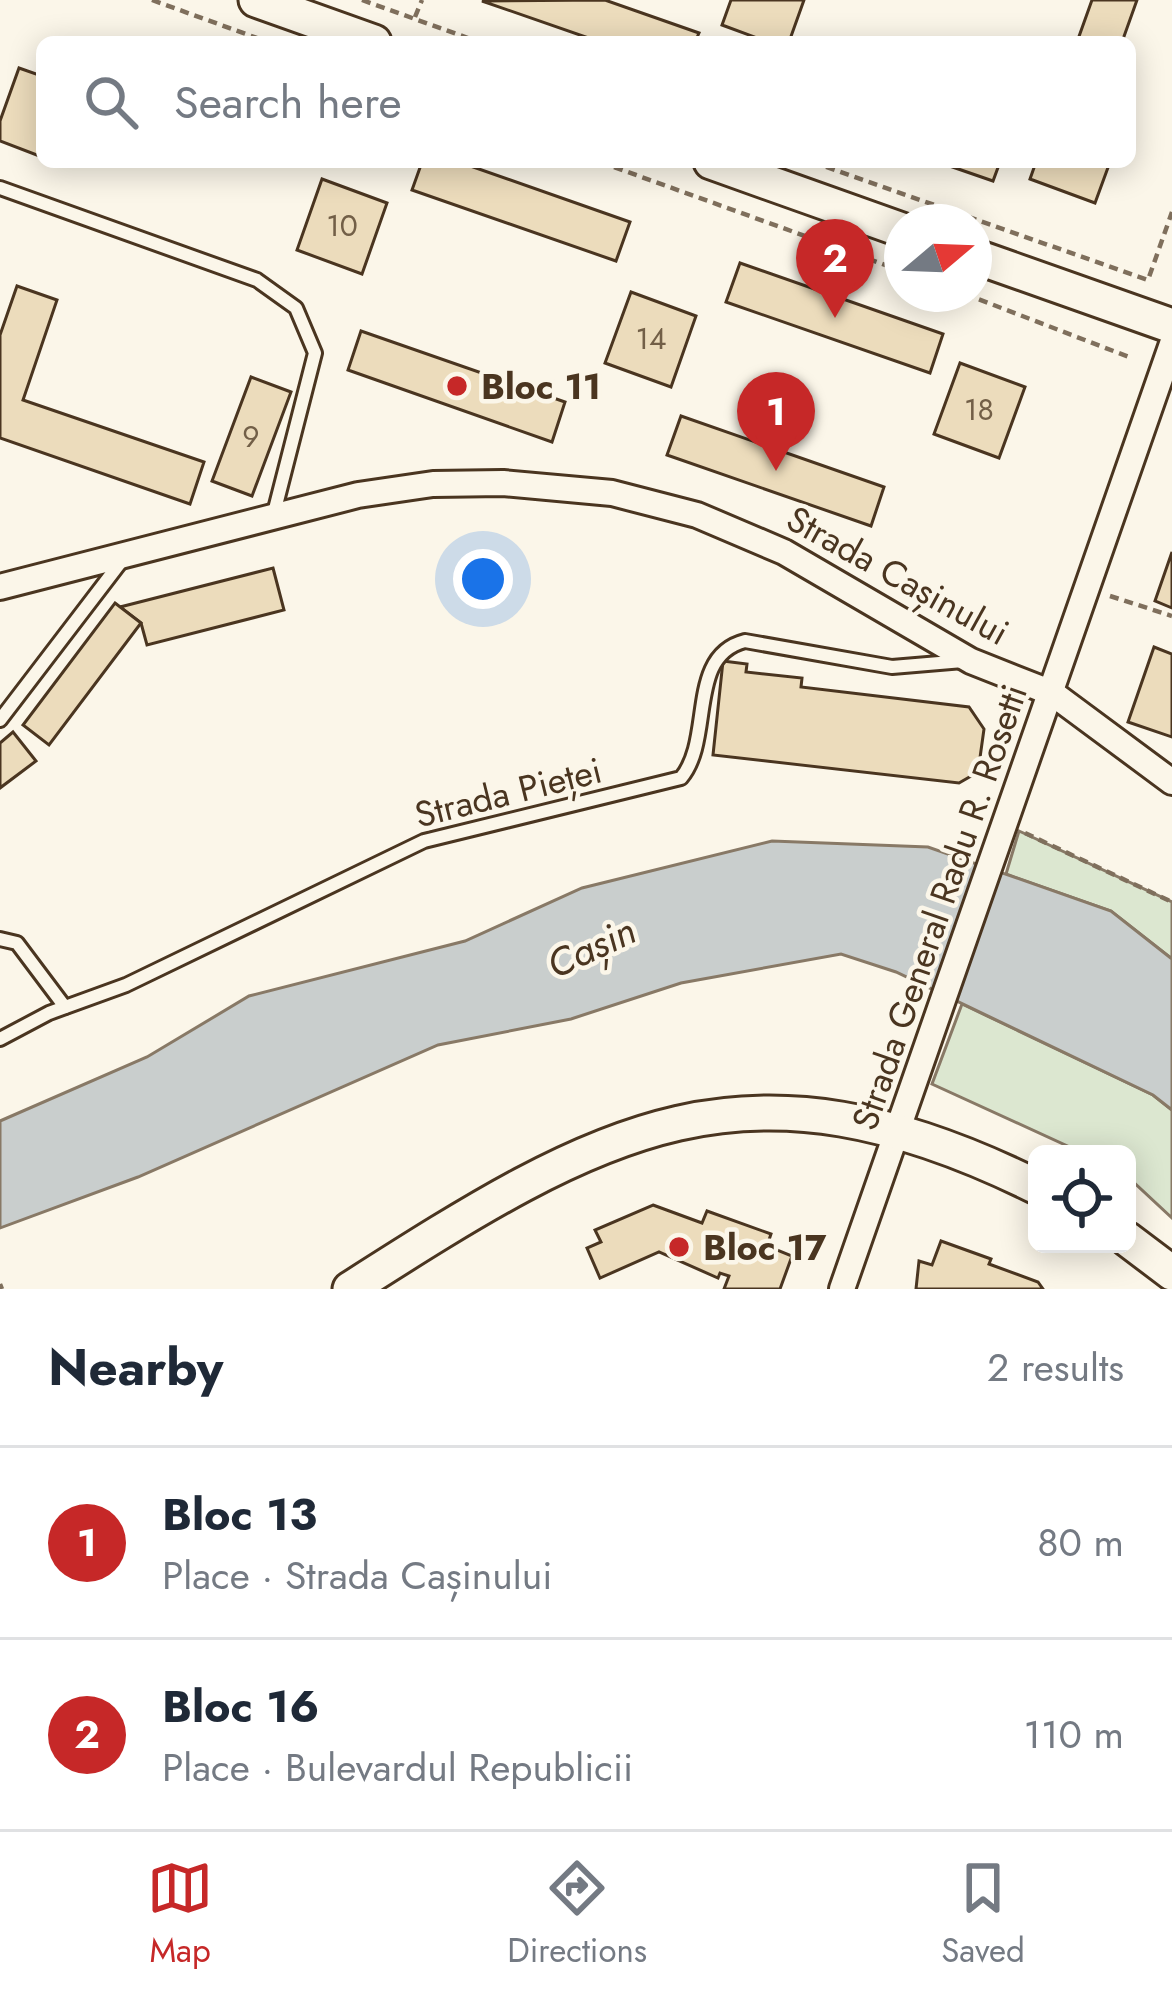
<!DOCTYPE html>
<html lang="en">
<head>
<meta charset="utf-8">
<style>
	:root { --surface:#fff; --page:#f6f6f7; --text:#1f2937; --muted:#747a83; --line:#e0e1e3; --accent:#c62828 }
	body { margin:0; font-family:Jost,sans-serif; background:var(--page); color:var(--text) }
	.controls { position:absolute; right:36px; bottom:36px; display:grid; overflow:hidden; border-radius:18px; box-shadow:0 6px 30px #0003 }
	.controls button { width:108px; height:108px; display:grid; place-items:center; padding:0; border:0; border-bottom:3px solid var(--line); background:var(--surface); color:var(--text); font:60px sans-serif }
	.compass { position:absolute; left:884px; top:204px; width:108px; height:108px; border-radius:50%; background:var(--surface); box-shadow:0 6px 30px #0003; rotate:71deg }
	.you { position:absolute; left:483px; top:579px; width:42px; height:42px; margin:-30px; border:9px solid #fff; border-radius:50%; background:#1a73e8; box-shadow:0 0 0 18px #1a73e833 }
	.badge { display:grid; place-items:center; width:78px; height:78px; border-radius:50%; background:var(--accent); color:#fff; font-size:39px; font-weight:700 }
	.pin { position:absolute; translate:-50% -99px; filter:drop-shadow(0 3px 6px #0008) }
	.pin::after { content:''; position:absolute; top:63px; width:42px; height:36px; background:inherit; clip-path:polygon(0 0,100% 0,50% 100%) }
	.list { margin:0; padding:0; list-style:none }
	h2 { display:flex; justify-content:space-between; align-items:center; height:156px; margin:0; padding:0 48px; font-size:51px }
	h2 small { font-size:39px; font-weight:400; color:var(--muted) }
	.list li { display:grid; grid-template-columns:78px 1fr auto; gap:36px; align-items:center; box-sizing:border-box; height:192px; padding:0 48px; border-top:3px solid var(--line) }
	.list b { display:block; font-size:45px; white-space:nowrap }
	.list p { margin:0; font-size:39px; white-space:nowrap; color:var(--muted) }
	.list em { font-size:39px; font-style:normal; color:var(--muted) }
	.icon { flex:none; width:66px; height:66px; fill:none; stroke:currentColor; stroke-width:2; stroke-linecap:round; stroke-linejoin:round }
	.map { position:relative; flex:none; width:1172px; height:1289px; overflow:hidden }
	.search { position:absolute; background:var(--surface); box-shadow:0 6px 30px #0003; left:36px; right:36px; top:36px; height:132px; display:flex; align-items:center; gap:30px; box-sizing:border-box; padding:0 42px; border-radius:18px; color:var(--muted); font-size:45px }
	.sheet { height:540px; background:var(--surface) }
	nav { display:flex; justify-content:space-around; align-items:center; box-sizing:border-box; height:168px; border-top:3px solid var(--line); background:var(--surface); font-size:33px; color:var(--muted) }
	nav a { display:grid; justify-items:center; gap:6px }
	nav .on { color:var(--accent) }
	.map>svg:first-child { display:block }
</style>
</head>
<body>
<div class="map">
<svg width="1172" height="1289" viewBox="0 0 1172 1289">
	<rect width="100%" height="100%" fill="#fbf6e9"/>
	<g fill="#dce7d0" stroke="#887966" stroke-width="3">
		<path d="M1019,831L1172,902V959L1111,911L1006,874Z"/>
		<path d="M962,1004L1153,1095L1172,1110V1218L1127,1176V1154H1085L932,1084Z"/>
	</g>
	<path fill="#c9cecd" stroke="#887966" stroke-width="3" d="M772,841L928,847L1111,911L1172,959V1110L1153,1095L896,972L841,954L681,983L571,1019L438,1045L138,1177L0,1228V1121L147,1057L249,996L465,941L582,888Z"/>
	<g fill="#ecdcbc" stroke="#4a3520" stroke-width="3">
		<path d="M605,0L699,33L695,42H600L482,1Z"/>
		<path d="M731,0H804L789,42H768L722,25Z"/>
		<path d="M1092,0H1137L1122,42H1077Z"/>
		<path d="M19,68L42,76V157L0,141V121Z"/>
		<path d="M422,162H459L630,222L616,261L412,190Z"/>
		<path d="M938,162H1000L993,181Z"/>
		<path d="M1036,162H1110L1095,203L1030,179Z"/>
		<path d="M322,179L387,203L362,274L297,250Z"/>
		<path d="M740,263L943,334L930,373L726,302Z"/>
		<path d="M17,286L57,300L23,400L204,462L190,504L0,438V335Z"/>
		<path d="M631,292L696,316L671,387L605,363Z"/>
		<path d="M361,331L565,402L552,442L348,370Z"/>
		<path d="M960,363L1025,387L999,458L934,434Z"/>
		<path d="M251,377L291,392L252,496L212,481Z"/>
		<path d="M681,416L884,487L871,526L667,455Z"/>
		<path d="M1172,552V608L1155,601Z"/>
		<path d="M273,568L284,610L147,645L141,623L120,607Z"/>
		<path d="M115,603L141,623L49,745L23,725Z"/>
		<path d="M1154,647L1172,654V737L1128,722Z"/>
		<path d="M723,661L747,664L746,672L802,678L801,687L969,707L984,729L978,772L959,783L713,755Z"/>
		<path d="M13,732L36,761L0,788V743Z"/>
		<path d="M653,1205L702,1223L707,1211L771,1234L767,1246L792,1256L780,1289H724L729,1276L720,1273L718,1278L659,1252L600,1278L587,1248L601,1242L595,1230Z"/>
		<path d="M941,1241L991,1259L989,1264L1038,1282L1043,1289H916L919,1261L932,1265Z"/>
	</g>
	<g fill="none" stroke-linecap="round" stroke-linejoin="round">
		<g stroke="#4a3520" stroke-width="18">
			<g id="lane">
				<path d="M0,188L257,280L296,308L315,353L274,513"/>
				<path d="M0,720L123,559"/>
				<path d="M0,939L17,943L65,1007"/>
				<path d="M0,1039L49,1013L126,985L424,841L681,778C714,739 686,656 745,641L892,667L963,661"/>
			</g>
		</g>
		<g stroke="#4a3520" stroke-width="30">
			<g id="street">
				<path d="M0,587L358,495L433,484L503,483L612,493L697,515L784,552L971,661L1052,693L1172,782"/>
				<path d="M842,1289L1172,344"/>
			</g>
		</g>
		<g stroke="#4a3520" stroke-width="39">
			<g id="secondary">
				<path d="M256,0L374,42"/>
				<path d="M711,162L902,230"/>
				<path d="M974,256L1172,326"/>
				<path d="M1127,1239L1172,1273"/>
				<path d="M350,1289C602,1128 744,1042 1037,1187"/>
			</g>
		</g>
		<g stroke="#7f6f5c" stroke-width="4.5" stroke-dasharray="9 6" stroke-linecap="butt">
			<path d="M152,0L268,42"/>
			<path d="M362,0L479,42"/>
			<path d="M415,17L422,0"/>
			<path d="M600,162L902,271"/>
			<path d="M812,162L1148,280L1172,212"/>
			<path d="M965,294L1129,357"/>
			<path d="M1110,596L1172,616"/>
			<path d="M1025,833L1172,902"/>
			<path d="M0,1284L2,1289"/>
		</g>
		<use href="#lane" stroke="#fbf6e9" stroke-width="12"/>
		<use href="#street" stroke="#fbf6e9" stroke-width="24"/>
		<use href="#secondary" stroke="#fbf6e9" stroke-width="33"/>
	</g>
	<g fill="#c62828" stroke="#fbf6e9" stroke-width="4.5">
		<circle cx="457" cy="386" r="12"/>
		<circle cx="679" cy="1247" r="12"/>
	</g>
	<g text-anchor="middle" stroke-width="9" stroke-linejoin="round" paint-order="stroke">
		<g font-size="30" fill="#725f47">
			<text x="342" y="236">10</text>
			<text x="651" y="349">14</text>
			<text x="979" y="420">18</text>
			<text x="251" y="447">9</text>
		</g>
		<g font-size="36" font-weight="bold" fill="#4a3520" stroke="#fbf6e9" text-anchor="start">
			<text x="481" y="399">Bloc 11</text>
			<text x="703" y="1260">Bloc 17</text>
		</g>
		<g font-size="36" fill="#4a3520" stroke="#fbf6e9">
			<text transform="translate(898 575) rotate(29)" y="13">Strada Cașinului</text>
			<text transform="translate(508 792) rotate(-14)" y="13">Strada Pieței</text>
			<text transform="translate(939 907) rotate(-71)" y="13">Strada General Radu R. Rosetti</text>
		</g>
		<g font-size="39" font-style="italic" fill="#4a3520" stroke="#fbf6e9">
			<text transform="translate(591 947) rotate(-25)" y="14">Cașin</text>
		</g>
	</g>
</svg>
<div class="controls">
<button><svg class="icon" aria-label="locate" viewBox="0 0 24 24"><circle cx="12" cy="12" r="6"/><path d="M12 2v4M12 18v4M2 12h4M18 12h4"/></svg></button>
</div>
<svg class="compass" viewBox="-18 -18 36 36"><path d="M0-13l5 13h-10z" fill="#e53935"/><path d="M0 13l5-13h-10z" fill="#747a83"/></svg>
<div class="you"></div>
<div class="pin badge" style="left:776px;top:471px">1</div>
<div class="pin badge" style="left:835px;top:318px">2</div>
<div class="search"><svg class="icon" aria-label="search" viewBox="0 0 24 24"><circle cx="10" cy="10" r="6"/><path d="M15 15l6 6"/></svg>Search here</div>
</div>
<section class="sheet">
<h2>Nearby<small>2 results</small></h2>
<ul class="list">
<li><span class="badge">1</span><div><b>Bloc 13</b><p>Place · Strada Cașinului</p></div><em>80 m</em></li>
<li><span class="badge">2</span><div><b>Bloc 16</b><p>Place · Bulevardul Republicii</p></div><em>110 m</em></li>
</ul>
</section>
<nav>
<a class="on"><svg class="icon" aria-label="map" viewBox="0 0 24 24"><path d="M3 6l6-2 6 2 6-2v14l-6 2-6-2-6 2zM9 4v14M15 6v14"/></svg>Map</a>
<a><svg class="icon" aria-label="directions" viewBox="0 0 24 24"><path d="M12 3l9 9-9 9-9-9zM9 14v-3h6M13 9l2 2-2 2"/></svg>Directions</a>
<a><svg class="icon" aria-label="saved" viewBox="0 0 24 24"><path d="M7 4h10v16l-5-4-5 4z"/></svg>Saved</a>
</nav>
</body>
</html>
